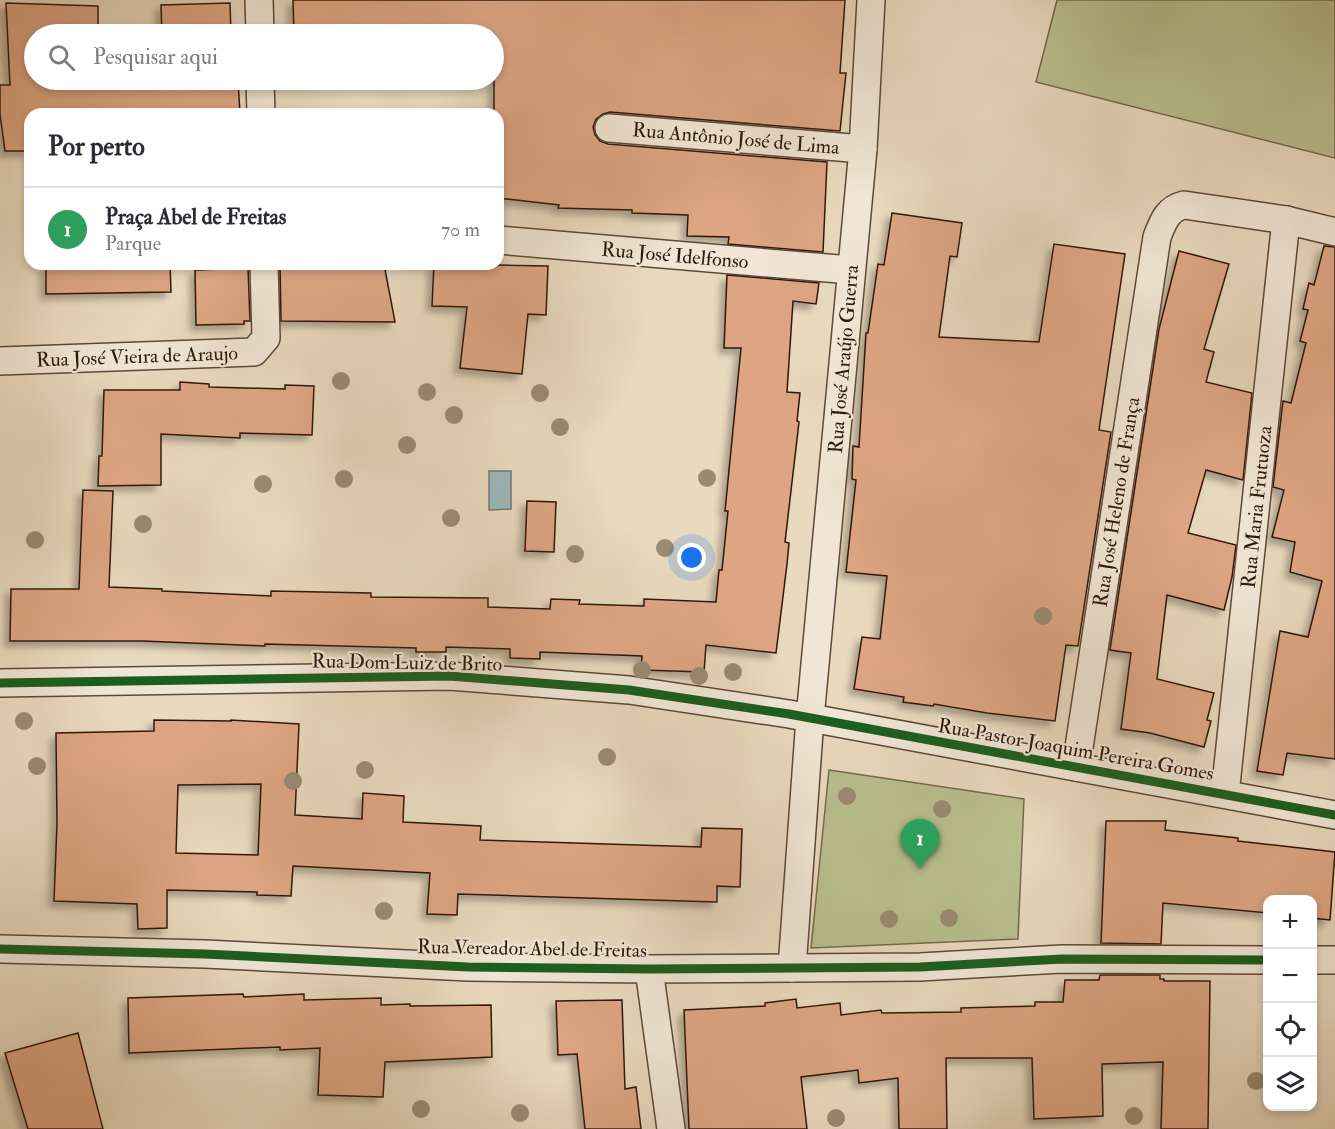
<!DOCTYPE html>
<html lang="pt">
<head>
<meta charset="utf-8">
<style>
	:root { --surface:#fff; --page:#f7f7f7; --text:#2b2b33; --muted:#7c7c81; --line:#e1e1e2; --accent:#8f2418 }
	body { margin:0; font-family:"IM FELL Double Pica",serif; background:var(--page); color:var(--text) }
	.controls { position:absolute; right:18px; bottom:18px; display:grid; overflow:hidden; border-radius:12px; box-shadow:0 3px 9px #0003 }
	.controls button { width:54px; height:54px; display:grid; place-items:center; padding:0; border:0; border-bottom:2px solid var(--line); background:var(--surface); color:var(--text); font:30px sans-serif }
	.you { position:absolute; left:692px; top:558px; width:21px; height:21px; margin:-15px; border:4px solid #fff; border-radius:50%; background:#1a73e8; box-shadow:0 0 0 9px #1a73e833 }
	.badge { display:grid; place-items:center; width:39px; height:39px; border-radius:50%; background:var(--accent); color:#fff; font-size:20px; font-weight:700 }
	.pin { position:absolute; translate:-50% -50px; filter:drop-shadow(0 2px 3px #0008) }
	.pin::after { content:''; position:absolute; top:32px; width:21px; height:18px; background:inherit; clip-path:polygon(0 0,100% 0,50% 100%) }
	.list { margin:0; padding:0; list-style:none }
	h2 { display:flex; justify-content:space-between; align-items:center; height:78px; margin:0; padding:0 24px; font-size:26px }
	h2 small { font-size:20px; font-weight:400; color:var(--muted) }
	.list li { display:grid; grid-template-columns:39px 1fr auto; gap:18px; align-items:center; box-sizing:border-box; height:84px; padding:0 24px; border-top:2px solid var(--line) }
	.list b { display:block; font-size:22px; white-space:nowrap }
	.list p { margin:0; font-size:20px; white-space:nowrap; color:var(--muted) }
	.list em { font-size:20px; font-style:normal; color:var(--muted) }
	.icon { flex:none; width:33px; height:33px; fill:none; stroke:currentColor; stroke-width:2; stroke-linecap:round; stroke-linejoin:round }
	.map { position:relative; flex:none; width:1335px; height:1129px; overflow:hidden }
	.search { position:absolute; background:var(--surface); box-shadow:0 3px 9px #0003; left:24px; top:24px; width:480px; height:66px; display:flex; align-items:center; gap:15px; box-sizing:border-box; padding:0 21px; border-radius:33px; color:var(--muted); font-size:22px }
	.panel { position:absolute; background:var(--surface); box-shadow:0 3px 9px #0003; left:24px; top:108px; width:480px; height:162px; border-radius:18px }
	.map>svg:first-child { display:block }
</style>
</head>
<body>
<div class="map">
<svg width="1335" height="1129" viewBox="0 0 1335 1129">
	<defs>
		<filter id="shadow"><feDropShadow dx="-5.5" dy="5.5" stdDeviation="3" flood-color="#0004"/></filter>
	</defs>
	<rect width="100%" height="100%" fill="#e9d9be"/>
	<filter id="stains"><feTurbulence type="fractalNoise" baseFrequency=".00333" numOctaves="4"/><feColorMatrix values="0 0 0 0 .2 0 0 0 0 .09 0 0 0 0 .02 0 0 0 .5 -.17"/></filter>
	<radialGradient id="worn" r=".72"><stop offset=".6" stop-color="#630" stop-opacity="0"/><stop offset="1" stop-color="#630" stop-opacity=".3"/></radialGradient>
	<g fill="#b9be8f" stroke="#746a4e" stroke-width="1.5">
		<path d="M1057,0H1335V158L1036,82Z"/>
		<path d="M829,770L1024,799L1018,939L811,948Z"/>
	</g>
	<path fill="#9bb8bb" stroke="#707875" stroke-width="1.5" d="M489,471H511V509L489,510Z"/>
	<g fill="#dda583" stroke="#30170c" stroke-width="1.5" fill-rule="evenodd" filter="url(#shadow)">
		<path d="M293,0H845L840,73H846L840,131L610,112L603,114L596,119L593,127L595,135L600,141L608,144L827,162L823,252L728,244L729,237L687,236L688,215L632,213V210L558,208L559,205L498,198V114H494V34H294Z"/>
		<path d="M6,3L98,6V34H34V80H238L240,114H30V151H5L0,114V85H10Z"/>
		<path d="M230,3L231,34H162L161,5Z"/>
		<path d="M892,213L962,223L957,257L950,256L939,337L1039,342L1054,244L1125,254L1099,430L1111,432L1078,646L1066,645L1055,721L987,713L934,704L933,706L903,702L904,697L854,689L862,637L880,639L887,576L846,572L856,480L852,479L853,446L859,447L866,333H868L878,264L884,265Z"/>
		<path d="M1324,246L1335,247V759L1287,753L1283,775L1257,771L1280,631L1308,637L1322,581L1290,572L1295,542L1272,537L1284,490L1273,487L1283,401L1291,403L1306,343L1300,341L1308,310L1303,309L1309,283L1314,285Z"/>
		<path d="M1179,251L1229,264L1204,349L1214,352L1206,382L1252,393L1243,480L1206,470L1188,533L1236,545L1232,577L1224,610L1167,595L1157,679L1214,693L1207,720L1211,721L1204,747L1150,733L1121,729L1131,653L1110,650L1159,329Z"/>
		<path d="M46,264H170L171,292L46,294Z"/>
		<path d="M280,264H384L395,322L281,321Z"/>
		<path d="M434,264L548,266L546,315L528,314L522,374L460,368L467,307L432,306Z"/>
		<path d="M247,268H248L250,321H244V324L196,325L195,270Z"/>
		<path d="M727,275L819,283L816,304L793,301L787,392L800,393L797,421L799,422L785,542L789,543L787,564L776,653L706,645L704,672L641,670L642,656L540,652V659L510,658V649L446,647V652H416V648L265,644V646L142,641H10L11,589H79L83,490L113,491L109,587L162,589V591L271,596V591L371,593V597L488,598V607L550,609L551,599L580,600L579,604L644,606V599L716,602L719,570H722L728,511H725L741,348H724Z"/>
		<path d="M180,382L209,384V387L285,389V385L314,386L312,435L240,433V438L161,434V485L98,486L99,456H102L104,390H180Z"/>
		<path d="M527,501L556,502L554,552L525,551Z"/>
		<path d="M154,720L231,721V720L299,724L295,815L362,819L363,793L404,796L403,822L481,826L480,840L701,847L702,828L742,829L740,887L717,886V902L458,894L457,915L427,914L430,873L293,866L291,896L257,895V892L167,890V928L138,929L137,904L54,901L57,823L56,733L154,731ZM261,784L258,855L176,853L178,785Z"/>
		<path d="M1106,821H1166L1165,830L1238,838V841L1335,852L1330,920L1312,918V900H1268V913L1163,903L1161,944L1101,943Z"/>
		<path d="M1100,975H1160V979H1164V981H1210L1208,1129H1161L1163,1062L1102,1064L1103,1116L1034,1119L1032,1058H946L947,1129H899L898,1078L859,1083L858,1070L801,1077L807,1129H689L684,1010L765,1006V1003L796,999L797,1008L840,1003L841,1015L881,1010L882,1013L961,1012V1008L1035,1006V1002H1063L1065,980H1099Z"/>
		<path d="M243,994L244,997L304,994V1000L381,998V1005L410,1004V1006L491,1005L492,1057L385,1062L383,1097L318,1095L320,1048L280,1050V1047L129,1053L128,998Z"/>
		<path d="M622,1000L625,1089L636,1087L641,1129H585L577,1054L558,1055L556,1001Z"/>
		<path d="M78,1033L103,1129H28L5,1053Z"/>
	</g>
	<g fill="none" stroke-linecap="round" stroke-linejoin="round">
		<g stroke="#5e4838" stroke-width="30">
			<g id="street">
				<path d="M259,0L260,34"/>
				<path d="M260,80L261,114"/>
				<path d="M609,128L863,149"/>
				<path d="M498,240L851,270"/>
				<path d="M0,361L254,352L266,338L264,264"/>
				<path d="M0,683L449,676L629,690L789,714L1335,815"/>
				<path d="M1076,767L1157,237C1163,222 1167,209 1184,205L1286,220L1335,232"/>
				<path d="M1225,794L1286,220"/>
				<path d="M0,949L205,954L468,967L649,969L920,967L1062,959L1268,960"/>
				<path d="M1312,960H1335"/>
				<path d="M792,968L810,718L863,149L871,0"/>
				<path d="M649,969L671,1129"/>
			</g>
		</g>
		<use href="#street" stroke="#f1e6d5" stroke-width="27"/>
		<g stroke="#f1e6d5" stroke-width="13">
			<g id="cycleway">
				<path d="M0,683L449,676L629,690L789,714L1335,815"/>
				<path d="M0,949L205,954L468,967L649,969L920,967L1062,959L1268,960"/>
			</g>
		</g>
		<use href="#cycleway" stroke="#1b5e20" stroke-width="9"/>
	</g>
	<g fill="#9a8a72">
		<circle cx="341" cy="381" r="9"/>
		<circle cx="427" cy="392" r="9"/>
		<circle cx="540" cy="393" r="9"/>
		<circle cx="454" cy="415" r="9"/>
		<circle cx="560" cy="427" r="9"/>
		<circle cx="407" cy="445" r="9"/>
		<circle cx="707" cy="478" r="9"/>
		<circle cx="344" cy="479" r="9"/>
		<circle cx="263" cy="484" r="9"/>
		<circle cx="451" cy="518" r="9"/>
		<circle cx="143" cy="524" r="9"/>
		<circle cx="35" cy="540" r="9"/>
		<circle cx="665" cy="548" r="9"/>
		<circle cx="575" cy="554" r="9"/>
		<circle cx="1043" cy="616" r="9"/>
		<circle cx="642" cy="670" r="9"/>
		<circle cx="733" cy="672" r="9"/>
		<circle cx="699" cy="676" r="9"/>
		<circle cx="24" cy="721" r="9"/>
		<circle cx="607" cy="757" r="9"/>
		<circle cx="37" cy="766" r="9"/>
		<circle cx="365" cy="770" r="9"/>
		<circle cx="293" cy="781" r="9"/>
		<circle cx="847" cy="796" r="9"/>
		<circle cx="942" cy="809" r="9"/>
		<circle cx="384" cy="911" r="9"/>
		<circle cx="949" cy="918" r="9"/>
		<circle cx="889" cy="919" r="9"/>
		<circle cx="1256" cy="1081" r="9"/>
		<circle cx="421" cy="1109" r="9"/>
		<circle cx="520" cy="1113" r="9"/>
		<circle cx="1134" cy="1116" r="9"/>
		<circle cx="836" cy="1118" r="9"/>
	</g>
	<g text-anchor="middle" stroke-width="4.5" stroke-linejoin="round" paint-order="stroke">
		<g font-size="20" fill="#30170c" stroke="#f1e6d5">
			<text transform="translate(736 138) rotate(5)" y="7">Rua Antônio José de Lima</text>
			<text transform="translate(675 255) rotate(5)" y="7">Rua José Idelfonso</text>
			<text transform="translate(137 356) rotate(-2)" y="7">Rua José Vieira de Araujo</text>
			<text transform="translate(843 359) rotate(-85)" y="7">Rua José Araújo Guerra</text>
			<text transform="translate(1116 502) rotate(-81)" y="7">Rua José Heleno de França</text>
			<text transform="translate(1256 507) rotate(-84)" y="7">Rua Maria Frutuoza</text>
			<text transform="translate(407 662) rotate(1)" y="7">Rua Dom Luiz de Brito</text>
			<text transform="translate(1076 749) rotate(10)" y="7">Rua Pastor Joaquim Pereira Gomes</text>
			<text transform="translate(532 948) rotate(1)" y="7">Rua Vereador Abel de Freitas</text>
		</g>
	</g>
	<rect width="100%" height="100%" filter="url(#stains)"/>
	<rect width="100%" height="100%" fill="url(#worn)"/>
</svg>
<div class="controls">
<button>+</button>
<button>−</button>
<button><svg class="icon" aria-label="locate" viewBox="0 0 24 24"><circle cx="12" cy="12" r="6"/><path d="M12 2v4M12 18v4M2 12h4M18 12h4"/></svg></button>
<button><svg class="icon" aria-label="layers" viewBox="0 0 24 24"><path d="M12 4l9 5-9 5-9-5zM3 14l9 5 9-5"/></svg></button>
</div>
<div class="you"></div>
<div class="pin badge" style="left:920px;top:869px;background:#2e9e5b">1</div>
<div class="search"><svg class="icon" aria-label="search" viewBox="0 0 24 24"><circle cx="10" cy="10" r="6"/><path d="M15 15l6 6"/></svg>Pesquisar aqui</div>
<section class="panel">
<h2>Por perto<small></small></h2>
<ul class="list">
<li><span class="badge" style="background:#2e9e5b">1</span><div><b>Praça Abel de Freitas</b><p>Parque</p></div><em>70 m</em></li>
</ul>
</section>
</div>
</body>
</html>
